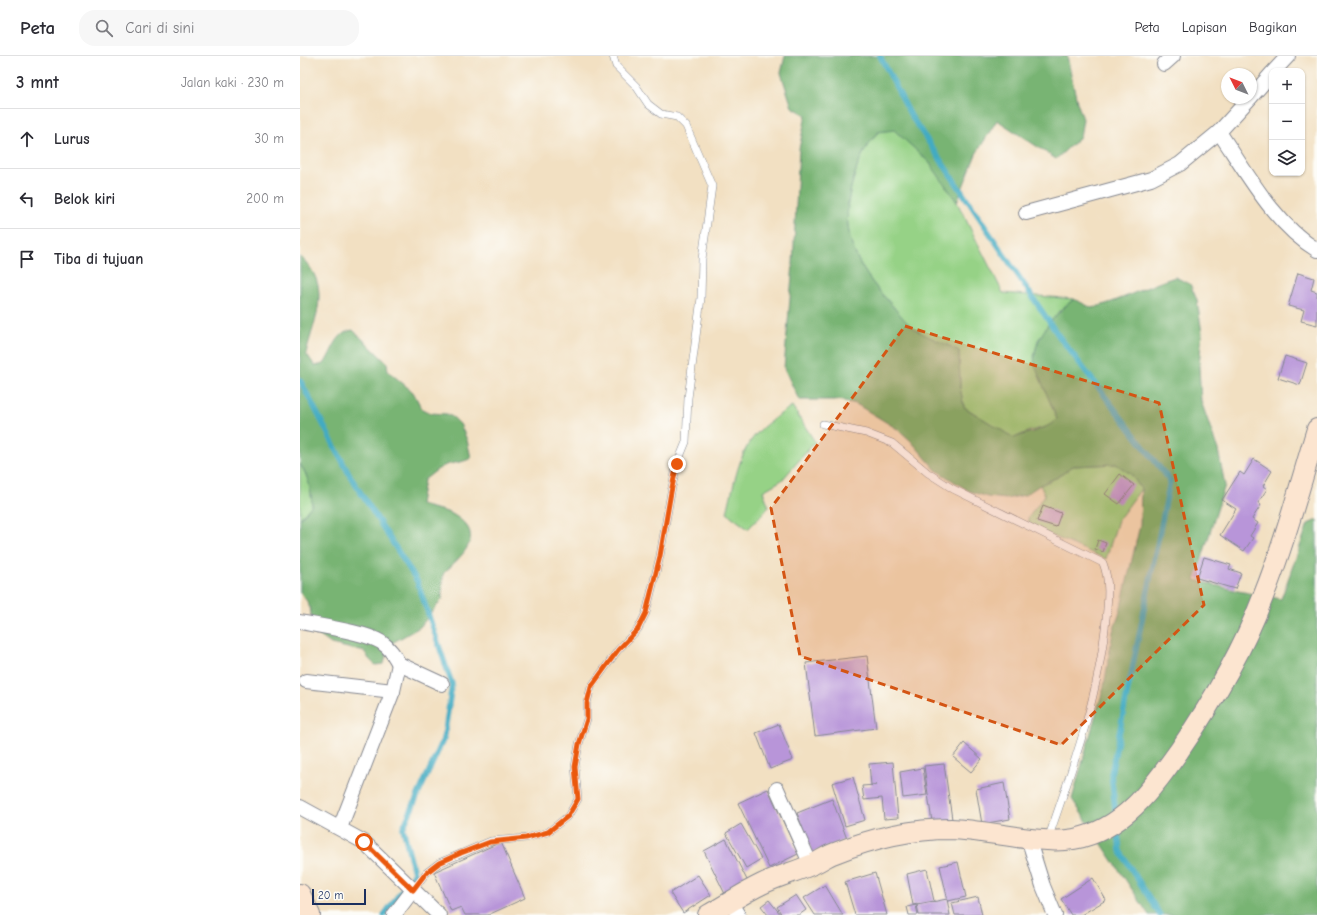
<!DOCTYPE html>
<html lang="id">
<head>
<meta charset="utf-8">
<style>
	:root { --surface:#fff; --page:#f7f7f7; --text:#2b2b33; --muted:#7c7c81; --line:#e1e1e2 }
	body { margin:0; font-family:"Comic Neue",sans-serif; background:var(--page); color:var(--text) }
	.controls { position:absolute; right:12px; top:12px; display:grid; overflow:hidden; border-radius:8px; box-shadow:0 1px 3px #0004 }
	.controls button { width:36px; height:36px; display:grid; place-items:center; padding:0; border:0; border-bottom:1px solid var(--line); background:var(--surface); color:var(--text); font:20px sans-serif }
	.compass { position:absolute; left:921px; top:12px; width:36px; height:36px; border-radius:50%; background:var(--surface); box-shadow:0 1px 3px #0004; rotate:312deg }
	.scale { position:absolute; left:12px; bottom:10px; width:54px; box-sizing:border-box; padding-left:4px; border:2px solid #1b2f5e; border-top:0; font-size:11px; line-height:14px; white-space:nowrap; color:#1b2f5e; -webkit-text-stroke:3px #fdfcf7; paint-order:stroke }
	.stop { position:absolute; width:12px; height:12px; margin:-9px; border:3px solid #ea580c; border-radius:50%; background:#fff }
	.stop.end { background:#ea580c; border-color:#fff; box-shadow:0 1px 4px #0008 }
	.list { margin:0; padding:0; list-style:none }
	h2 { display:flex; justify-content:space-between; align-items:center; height:52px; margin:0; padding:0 16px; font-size:17px }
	h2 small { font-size:13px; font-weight:400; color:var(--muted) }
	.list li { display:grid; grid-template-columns:26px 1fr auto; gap:12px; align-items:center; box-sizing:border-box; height:60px; padding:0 16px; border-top:1px solid var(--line) }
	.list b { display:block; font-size:15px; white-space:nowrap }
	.list em { font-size:13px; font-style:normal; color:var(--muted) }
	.icon { flex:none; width:22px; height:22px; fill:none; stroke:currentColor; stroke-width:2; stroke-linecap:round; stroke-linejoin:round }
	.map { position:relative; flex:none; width:1017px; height:859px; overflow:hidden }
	header { display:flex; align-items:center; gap:24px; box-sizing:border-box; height:56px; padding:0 20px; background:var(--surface); border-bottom:1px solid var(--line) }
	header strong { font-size:19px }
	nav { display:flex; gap:22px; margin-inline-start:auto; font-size:14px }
	.search { width:280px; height:36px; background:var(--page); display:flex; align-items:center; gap:10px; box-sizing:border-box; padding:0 14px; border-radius:16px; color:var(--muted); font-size:15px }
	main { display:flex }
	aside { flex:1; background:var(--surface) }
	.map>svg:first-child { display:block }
</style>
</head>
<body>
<header>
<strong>Peta</strong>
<div class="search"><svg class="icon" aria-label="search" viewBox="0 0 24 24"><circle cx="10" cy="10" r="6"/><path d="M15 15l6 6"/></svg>Cari di sini</div>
<nav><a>Peta</a><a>Lapisan</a><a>Bagikan</a></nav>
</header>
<main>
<aside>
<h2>3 mnt<small>Jalan kaki · 230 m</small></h2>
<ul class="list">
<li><svg class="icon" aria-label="ahead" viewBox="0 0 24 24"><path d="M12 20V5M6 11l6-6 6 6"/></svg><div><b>Lurus</b></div><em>30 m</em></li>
<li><svg class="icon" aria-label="left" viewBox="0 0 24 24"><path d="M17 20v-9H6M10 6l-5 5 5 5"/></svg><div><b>Belok kiri</b></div><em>200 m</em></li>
<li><svg class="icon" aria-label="arrive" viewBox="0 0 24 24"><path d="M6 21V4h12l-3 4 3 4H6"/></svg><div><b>Tiba di tujuan</b></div></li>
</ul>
</aside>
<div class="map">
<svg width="1017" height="859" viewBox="0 0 1017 859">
	<rect width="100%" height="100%" fill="#fdfcf7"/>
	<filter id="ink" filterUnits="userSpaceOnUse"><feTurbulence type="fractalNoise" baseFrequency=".025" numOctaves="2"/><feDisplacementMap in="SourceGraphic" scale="8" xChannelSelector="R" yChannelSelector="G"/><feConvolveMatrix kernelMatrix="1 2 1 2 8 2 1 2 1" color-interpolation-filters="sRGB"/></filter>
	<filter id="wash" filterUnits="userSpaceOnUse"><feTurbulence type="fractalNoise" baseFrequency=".012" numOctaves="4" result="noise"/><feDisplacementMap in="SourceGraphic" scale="16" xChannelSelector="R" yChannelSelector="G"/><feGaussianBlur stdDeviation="0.9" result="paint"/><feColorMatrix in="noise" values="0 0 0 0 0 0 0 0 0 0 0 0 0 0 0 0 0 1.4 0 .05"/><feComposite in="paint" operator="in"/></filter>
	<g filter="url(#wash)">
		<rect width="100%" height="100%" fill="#f2e0c2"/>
		<g fill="#96d286" stroke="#588072">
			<path d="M594,73L629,106L642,122L657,146L703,237L774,243L759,255L738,284L734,301L757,363L750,370L730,375L714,382L664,351L660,331L659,295C643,286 624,281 611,270C603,263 597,255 590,247C554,209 537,173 554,121C559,103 566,90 578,76Z"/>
			<path d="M492,350L515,386L482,424L463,435L469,451L448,473L427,457C432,437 437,407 448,389C458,372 476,361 492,350Z"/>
			<path d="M0,408C9,421 11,434 12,449L0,463Z"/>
			<path d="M816,408L831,418L841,433L818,464L806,503L730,470L728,462L745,439L740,429L758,421L773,410Z"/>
		</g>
		<g fill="#78b473" stroke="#4a7268">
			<path d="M485,0H767L777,46L783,63L780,81L756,103L697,64L676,98L657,146L629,106L594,74L578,76C566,90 559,103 554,121C537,173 554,209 590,247C597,255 603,263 611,270C625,281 643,286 659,295L660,331L664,351L714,382C728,376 747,374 757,363L735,310C731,283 754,259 774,243L792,252C821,245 846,230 875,221L890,228L897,244L902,277L899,311L901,345L918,394L925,429L895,524L938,535L981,543L1008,468L1017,464V859H849L772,743L804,630L813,575L819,559L840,469L841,433L831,418L816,408L773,410L758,421L740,429L725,439L706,443L687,441L669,435L636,414L611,385L599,374L556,348L540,344H499L484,312L493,208L499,93L506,59L492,51L481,17Z"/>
			<path d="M0,200C33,231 15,260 6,297L15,310L24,308C33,295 36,276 53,274L87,307L88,315L113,336L122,353L130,357L147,358L154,362L160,368L167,384L171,402C162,407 156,406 146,409C138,412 131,419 124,424L120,448C130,453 142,453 152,458C189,479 162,499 143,518L142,543L120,571L85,591L86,599L84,608L75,609L69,603L65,596L31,588L13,575C11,560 12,547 0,537V463L12,449C11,434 9,421 0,408Z"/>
		</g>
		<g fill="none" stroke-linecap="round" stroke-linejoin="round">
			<g stroke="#43abc2" stroke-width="5.5">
				<path d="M580,0L611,60L758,279L870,425L811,718L816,760"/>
				<path d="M0,324L50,420L117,525L152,628L144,682L103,772L114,817L84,859"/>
				<path d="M817,768L820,795L860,859"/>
			</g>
		</g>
		<g id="blocks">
			<g fill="#b895d9">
				<path d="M998,217L1014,222L1011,234L1017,236V269L1001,265L1004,254L988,250Z"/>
				<path d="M985,300L1007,307L1000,329L978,322Z"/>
				<path d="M954,403L972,415L963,430L967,433L958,447L961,449L952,463L958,467L950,480L953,482L944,495L920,479L936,453L922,444L940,416L944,419Z"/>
				<path d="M820,418L834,429L819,448L805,438Z"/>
				<path d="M743,450L761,457L756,471L737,465Z"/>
				<path d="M798,484L806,487L803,496L795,493Z"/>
				<path d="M904,501L931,509L929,513L941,517L935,533L897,522Z"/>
				<path d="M567,600L576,672L515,680L506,607Z"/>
				<path d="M479,668L493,704L470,713L456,677Z"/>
				<path d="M664,687L682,703L671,716L653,701Z"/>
				<path d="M593,706L598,762L584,763L582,742L564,744L562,730L576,729H571L569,708Z"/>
				<path d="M644,708L653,770L633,773L624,710Z"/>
				<path d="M623,712L627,739L603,742L600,716Z"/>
				<path d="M553,721L565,764L545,770L532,727Z"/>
				<path d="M704,727L710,763L682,768L676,733Z"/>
				<path d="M468,733L498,798L469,812L438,747Z"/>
				<path d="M532,743L547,783L512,797L497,757Z"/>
				<path d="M441,768L461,803L446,812L426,777Z"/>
				<path d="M426,783L448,826L425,838L404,795Z"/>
				<path d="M201,786L225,842L188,859H165L161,851L151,855L134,816Z"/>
				<path d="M658,806L666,841L648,845L640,810Z"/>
				<path d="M627,813L634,845L613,849L607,818Z"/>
				<path d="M575,817L587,859H555L545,826Z"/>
				<path d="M398,819L411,839L383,857L370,837Z"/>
				<path d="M793,822L806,844L781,859H771L761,843Z"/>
				<path d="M525,829L543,859H515L504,842Z"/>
				<path d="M496,839L506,854L499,859H482L477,851Z"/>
				<path d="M678,841L682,859H655L652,847Z"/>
				<path d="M647,843L650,859H619L617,849Z"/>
				<path d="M469,844L481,859H468L461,850Z"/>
				<path d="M616,849L618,859H609L607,851Z"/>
			</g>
		</g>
	</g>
	<g filter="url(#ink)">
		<use href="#blocks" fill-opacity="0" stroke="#868890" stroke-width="1"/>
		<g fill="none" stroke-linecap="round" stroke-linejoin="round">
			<g stroke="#868890" stroke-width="8">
				<g id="lane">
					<path d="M523,368L566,377L592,387L628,417L653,433L803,507C810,525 808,544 806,563C799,640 773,711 748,783"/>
					<path d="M113,834L126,817L139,807L191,785L226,782L248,776L268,760L278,743L275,711L279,688L287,663V647L291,631L318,594L338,573L346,557L360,500L371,436L377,408L386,386L388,342L401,242L402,203L412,130L386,70L377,61L361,58L348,48L336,30L316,10L313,0"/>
				</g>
			</g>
			<g stroke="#868890" stroke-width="16">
				<g id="street">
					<path d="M864,8L873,0"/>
					<path d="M974,15L988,0"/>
					<path d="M951,41L972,17"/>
					<path d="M950,42L919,76C947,117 974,168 1017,194"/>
					<path d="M726,157L851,123L880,108L919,76"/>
					<path d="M0,566C20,570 65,576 81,586C90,592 94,599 99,608"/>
					<path d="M6,625L93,635"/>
					<path d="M477,733L511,809"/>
					<path d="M0,751L64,786L139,859"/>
					<path d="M40,772L93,635L99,608L142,628"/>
					<path d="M728,782L743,830L755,859"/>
					<path d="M430,846L438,859"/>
					<path d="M94,859L113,834"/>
				</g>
			</g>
			<g stroke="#868890" stroke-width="22">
				<g id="secondary">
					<path d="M0,838L10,859"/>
					<path d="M408,859C426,849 443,837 462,828C478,820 495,816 511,809C519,806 526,800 535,797C570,783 612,773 651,773C688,774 739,789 774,783C823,774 852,733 879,695C912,647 942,596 963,541C985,486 1000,429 1017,373"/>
				</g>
			</g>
			<use href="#lane" stroke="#fff" stroke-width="7"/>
			<use href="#street" stroke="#fff" stroke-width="14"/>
			<use href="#secondary" stroke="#fce5d0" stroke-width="20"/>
		</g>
	</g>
	<g fill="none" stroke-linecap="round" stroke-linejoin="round" filter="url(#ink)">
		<path stroke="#ea580c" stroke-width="5" d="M64,786L113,834L126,817L139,807L161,797L190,786L226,782L248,776L268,760L278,743L275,711L279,688L287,663V647L291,631L318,594L338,573L346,557L360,500L371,436L377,408"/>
	</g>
	<path fill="#d45514" fill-opacity="0.2" stroke="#d45514" stroke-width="3" stroke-dasharray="8 5" stroke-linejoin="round" d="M605,270L859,347L904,549L761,689L500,600L471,452Z"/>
</svg>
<div class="controls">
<button>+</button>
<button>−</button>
<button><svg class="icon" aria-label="layers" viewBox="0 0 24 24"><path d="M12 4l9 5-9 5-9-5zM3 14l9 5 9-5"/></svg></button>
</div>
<svg class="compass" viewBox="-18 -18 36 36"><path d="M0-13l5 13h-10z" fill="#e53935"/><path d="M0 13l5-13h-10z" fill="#7c7c81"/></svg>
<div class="scale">20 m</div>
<div class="stop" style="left:64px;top:786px"></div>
<div class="stop end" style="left:377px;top:408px"></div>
</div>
</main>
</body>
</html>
